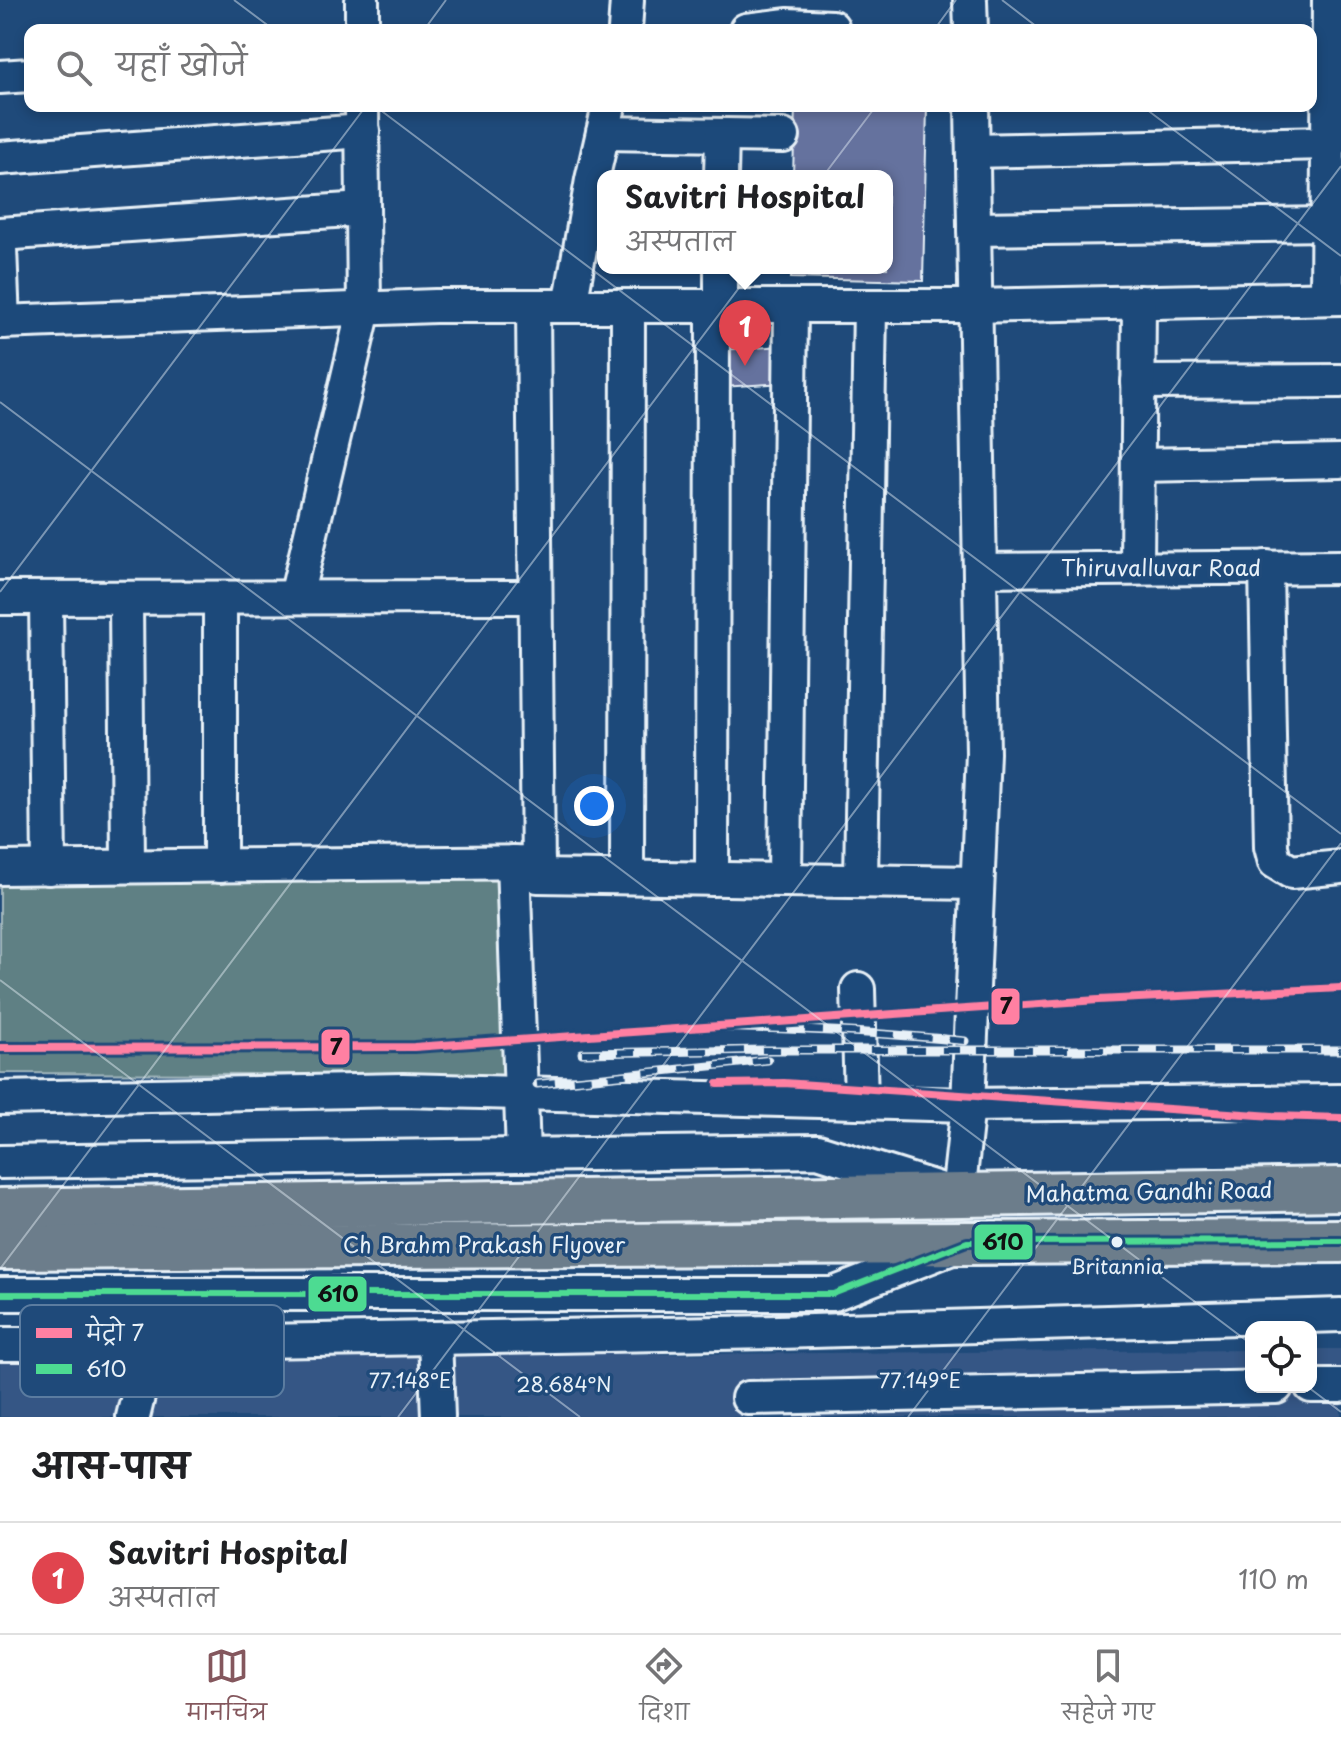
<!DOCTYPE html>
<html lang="hi">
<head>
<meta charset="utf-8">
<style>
	:root { --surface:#fff; --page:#f6f6f6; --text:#202124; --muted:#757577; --line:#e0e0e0; --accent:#84575d }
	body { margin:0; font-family:"Playpen Sans","Playpen Sans Deva",sans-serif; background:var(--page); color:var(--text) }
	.controls { position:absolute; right:24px; bottom:24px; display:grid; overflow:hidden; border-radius:16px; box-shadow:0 4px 12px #0003 }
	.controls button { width:72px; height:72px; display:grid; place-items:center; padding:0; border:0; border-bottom:2px solid var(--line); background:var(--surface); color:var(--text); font:40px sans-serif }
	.you { position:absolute; left:594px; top:806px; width:28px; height:28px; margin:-20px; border:6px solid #fff; border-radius:50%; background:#1a73e8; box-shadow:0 0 0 12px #1a73e833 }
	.badge { display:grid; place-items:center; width:52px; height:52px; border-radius:50%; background:var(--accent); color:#fff; font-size:26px; font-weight:700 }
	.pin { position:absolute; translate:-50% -66px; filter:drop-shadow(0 2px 4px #0008) }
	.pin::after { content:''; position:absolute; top:42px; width:28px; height:24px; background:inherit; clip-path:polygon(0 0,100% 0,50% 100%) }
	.popup { position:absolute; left:597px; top:170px; width:296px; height:104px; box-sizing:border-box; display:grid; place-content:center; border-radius:16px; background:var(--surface); filter:drop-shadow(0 2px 6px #0005); font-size:26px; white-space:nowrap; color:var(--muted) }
	.popup b { font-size:30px; color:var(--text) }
	.popup::after { content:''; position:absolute; left:50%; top:100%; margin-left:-16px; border:16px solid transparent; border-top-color:var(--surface) }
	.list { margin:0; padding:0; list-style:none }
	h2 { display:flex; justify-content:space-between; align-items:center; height:104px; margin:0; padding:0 32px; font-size:34px }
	h2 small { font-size:26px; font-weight:400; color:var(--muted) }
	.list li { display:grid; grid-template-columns:52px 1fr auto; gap:24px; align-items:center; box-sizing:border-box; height:112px; padding:0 32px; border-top:2px solid var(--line) }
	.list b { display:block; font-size:30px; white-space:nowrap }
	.list p { margin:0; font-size:26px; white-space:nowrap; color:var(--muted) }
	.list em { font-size:26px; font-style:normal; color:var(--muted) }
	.icon { flex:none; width:44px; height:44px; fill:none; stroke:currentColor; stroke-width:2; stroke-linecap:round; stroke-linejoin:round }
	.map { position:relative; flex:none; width:1341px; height:1417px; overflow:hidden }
	.search { position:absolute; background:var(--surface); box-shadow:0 4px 12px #0003; left:24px; right:24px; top:24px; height:88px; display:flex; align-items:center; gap:20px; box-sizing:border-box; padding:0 28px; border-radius:16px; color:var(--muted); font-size:30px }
	.sheet { height:216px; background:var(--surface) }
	nav { display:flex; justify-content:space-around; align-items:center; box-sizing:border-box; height:112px; border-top:2px solid var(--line); background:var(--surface); font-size:22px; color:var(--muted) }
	nav a { display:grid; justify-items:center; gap:4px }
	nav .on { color:var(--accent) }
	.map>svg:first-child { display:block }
</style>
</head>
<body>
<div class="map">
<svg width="1341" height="1417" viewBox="0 0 1341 1417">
	<rect width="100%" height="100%" fill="#1f4a7a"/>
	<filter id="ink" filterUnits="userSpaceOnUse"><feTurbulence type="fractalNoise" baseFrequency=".0125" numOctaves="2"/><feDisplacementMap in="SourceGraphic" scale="16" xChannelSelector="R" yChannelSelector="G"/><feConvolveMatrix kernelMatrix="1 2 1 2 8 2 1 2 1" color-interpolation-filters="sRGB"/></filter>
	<g filter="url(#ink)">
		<path fill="#345685" d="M1311,1349H1341V1417H0V1354H667L1251,1350V1387H1311Z"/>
		<path fill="#5f8084" stroke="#a4b8be" stroke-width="2" d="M0,877L499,879L510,1075L0,1073Z"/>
		<g fill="#65729e" stroke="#e8f1f8" stroke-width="2">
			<path d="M795,106H927L923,281L791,278V268H887V176H793Z"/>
			<path d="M783,346L785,383L722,387L720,350Z"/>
			<path d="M249,1353H280L269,1389H243Z"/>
		</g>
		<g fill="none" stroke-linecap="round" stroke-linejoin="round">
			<g stroke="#e8f1f8" stroke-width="38">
				<g id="minor">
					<path d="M362,0V30"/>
					<path d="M970,0L971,30"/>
					<path d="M625,30L627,0"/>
					<path d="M746,30L787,25L832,27"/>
					<path d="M0,77L30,75"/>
					<path d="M603,133L783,136"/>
					<path d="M973,151L1328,143"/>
					<path d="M0,158L363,131"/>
					<path d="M721,176L722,135"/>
					<path d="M974,229L1328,224"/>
					<path d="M0,234L363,209"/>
					<path d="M0,248L3,322"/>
					<path d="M1327,298L1329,0"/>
					<path d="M533,306L538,876L977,883"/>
					<path d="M570,306L592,180L609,106"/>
					<path d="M721,306V268"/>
					<path d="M0,322L435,306H975L1341,298"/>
					<path d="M1138,382L1341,381"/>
					<path d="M1138,465L1341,461"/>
					<path d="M1266,567L1271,847L1275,862L1291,872L1341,867"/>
					<path d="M1137,568L1139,302"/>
					<path d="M980,570L1341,567"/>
					<path d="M296,597L364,309L362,106"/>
					<path d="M0,598L535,597"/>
					<path d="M46,598L49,868"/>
					<path d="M126,598L128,866"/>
					<path d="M513,862L523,1155"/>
					<path d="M220,866V598"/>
					<path d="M0,868L538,862"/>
					<path d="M627,877L628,306"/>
					<path d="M712,879L713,306"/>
					<path d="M785,880L791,306"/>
					<path d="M861,881L870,306"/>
					<path d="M858,989L861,1102"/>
					<path d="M0,1098L403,1090L968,1105L1341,1101"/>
					<path d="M0,1162L818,1151L958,1195L968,1105L983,753L972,106"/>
					<path d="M0,1294H833L949,1249"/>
					<path d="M56,1294L91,1344L779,1332L1341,1315"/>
					<path d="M435,1338L438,1417"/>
					<path d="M0,1344H91"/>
					<path d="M1311,1386H1341"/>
					<path d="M748,1398L1276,1387"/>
					<path d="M133,1417L151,1343"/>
				</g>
			</g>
			<g stroke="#e8f1f8" stroke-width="48">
				<g id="major">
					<path d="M0,1210L1341,1189"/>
					<path d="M0,1248L1341,1241"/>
				</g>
			</g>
			<use href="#minor" stroke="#1f4a7a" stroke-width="32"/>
			<use href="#major" stroke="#6c7d8b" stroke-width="42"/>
			<g stroke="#e8f1f8" stroke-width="9">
				<g id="rail">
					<path d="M697,1027C787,1028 876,1032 965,1041"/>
					<path d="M582,1053L765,1050H1341"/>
					<path d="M537,1084L768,1060"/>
				</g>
			</g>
			<use href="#rail" stroke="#1f4a7a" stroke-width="6" stroke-dasharray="18" stroke-linecap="butt"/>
			<g stroke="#1f4a7a" stroke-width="12">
				<path id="bus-1" d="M0,1294H833L967,1242L1341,1241"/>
			</g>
			<use href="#bus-1" stroke="#4ddb92" stroke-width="6"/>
			<g stroke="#1f4a7a" stroke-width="14">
				<g id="metro-1">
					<path d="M0,1048L414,1047L1098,1000L1341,988"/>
					<path d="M718,1084L784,1083L1273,1116L1341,1118"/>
				</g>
			</g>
			<use href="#metro-1" stroke="#ff80a2" stroke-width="8"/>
		</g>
	</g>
	<path fill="none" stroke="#e8f1f8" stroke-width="2" stroke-opacity="0.45" d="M234,0L274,30M1002,0L1041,30M424,30L446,0M934,30L956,0M375,106L1341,834M1142,106L1341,256M0,402L1251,1344M0,592L366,106M0,980L580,1417M0,1269L876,106M1308,1387L1341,1412M398,1417L1341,166M908,1417L1341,843"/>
	<circle fill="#e8f1f8" stroke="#1f4a7a" stroke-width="3" cx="1117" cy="1242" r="7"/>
	<g text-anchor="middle" stroke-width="7" stroke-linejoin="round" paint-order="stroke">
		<g font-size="20" fill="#e8f1f8" stroke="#1f4a7a">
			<text x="1117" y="1274">Britannia</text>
		</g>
		<g font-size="22" fill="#e8f1f8" stroke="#1f4a7a">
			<text x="1161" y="576">Thiruvalluvar Road</text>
			<text transform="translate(1149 1192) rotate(-1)" y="8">Mahatma Gandhi Road</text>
			<text x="484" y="1253">Ch Brahm Prakash Flyover</text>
		</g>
	</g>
	<rect x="20" y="1305" width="264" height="92" rx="12" fill="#1f4a7a" stroke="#5b7ca0" stroke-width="2"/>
	<rect x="36" y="1328" width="36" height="10" fill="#ff80a2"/>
	<rect x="36" y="1364" width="36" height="10" fill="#4ddb92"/>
	<g font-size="22" fill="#e8f1f8">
		<text x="86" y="1341">मेट्रो 7</text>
		<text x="86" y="1377">610</text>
	</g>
	<g font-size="20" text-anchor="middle" fill="#e8f1f8" stroke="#1f4a7a" stroke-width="7" stroke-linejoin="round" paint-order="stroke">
		<text x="410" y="1388">77.148°E</text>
		<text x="920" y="1388">77.149°E</text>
		<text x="564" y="1392">28.684°N</text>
	</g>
	<g stroke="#1f4a7a" stroke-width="3">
		<rect x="990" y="987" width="31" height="39" rx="8" fill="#ff80a2"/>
		<rect x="320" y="1028" width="31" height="38" rx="8" fill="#ff80a2"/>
		<rect x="973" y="1223" width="61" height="38" rx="8" fill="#4ddb92"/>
		<rect x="307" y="1275" width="61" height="38" rx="8" fill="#4ddb92"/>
	</g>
	<g font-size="22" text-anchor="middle" font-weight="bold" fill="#111">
		<text x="1006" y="1014">7</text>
		<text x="336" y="1055">7</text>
		<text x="1003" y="1250">610</text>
		<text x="338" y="1302">610</text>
	</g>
</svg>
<div class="controls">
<button><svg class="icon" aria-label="locate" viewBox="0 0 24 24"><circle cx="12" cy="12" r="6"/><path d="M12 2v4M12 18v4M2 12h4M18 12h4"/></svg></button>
</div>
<div class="you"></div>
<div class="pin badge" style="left:745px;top:366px;background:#e0444e">1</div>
<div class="popup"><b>Savitri Hospital</b>अस्पताल</div>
<div class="search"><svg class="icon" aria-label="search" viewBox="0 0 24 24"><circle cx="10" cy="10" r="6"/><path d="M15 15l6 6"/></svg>यहाँ खोजें</div>
</div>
<section class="sheet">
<h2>आस-पास<small></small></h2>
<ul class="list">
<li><span class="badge" style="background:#e0444e">1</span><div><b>Savitri Hospital</b><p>अस्पताल</p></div><em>110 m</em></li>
</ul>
</section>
<nav>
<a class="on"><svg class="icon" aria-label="map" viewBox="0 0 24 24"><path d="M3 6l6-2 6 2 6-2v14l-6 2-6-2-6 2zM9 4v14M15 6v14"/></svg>मानचित्र</a>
<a><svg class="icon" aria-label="directions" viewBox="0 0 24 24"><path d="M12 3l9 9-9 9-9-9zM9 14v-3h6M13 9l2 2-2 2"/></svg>दिशा</a>
<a><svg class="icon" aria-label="saved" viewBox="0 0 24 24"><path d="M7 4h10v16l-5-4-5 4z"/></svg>सहेजे गए</a>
</nav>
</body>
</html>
